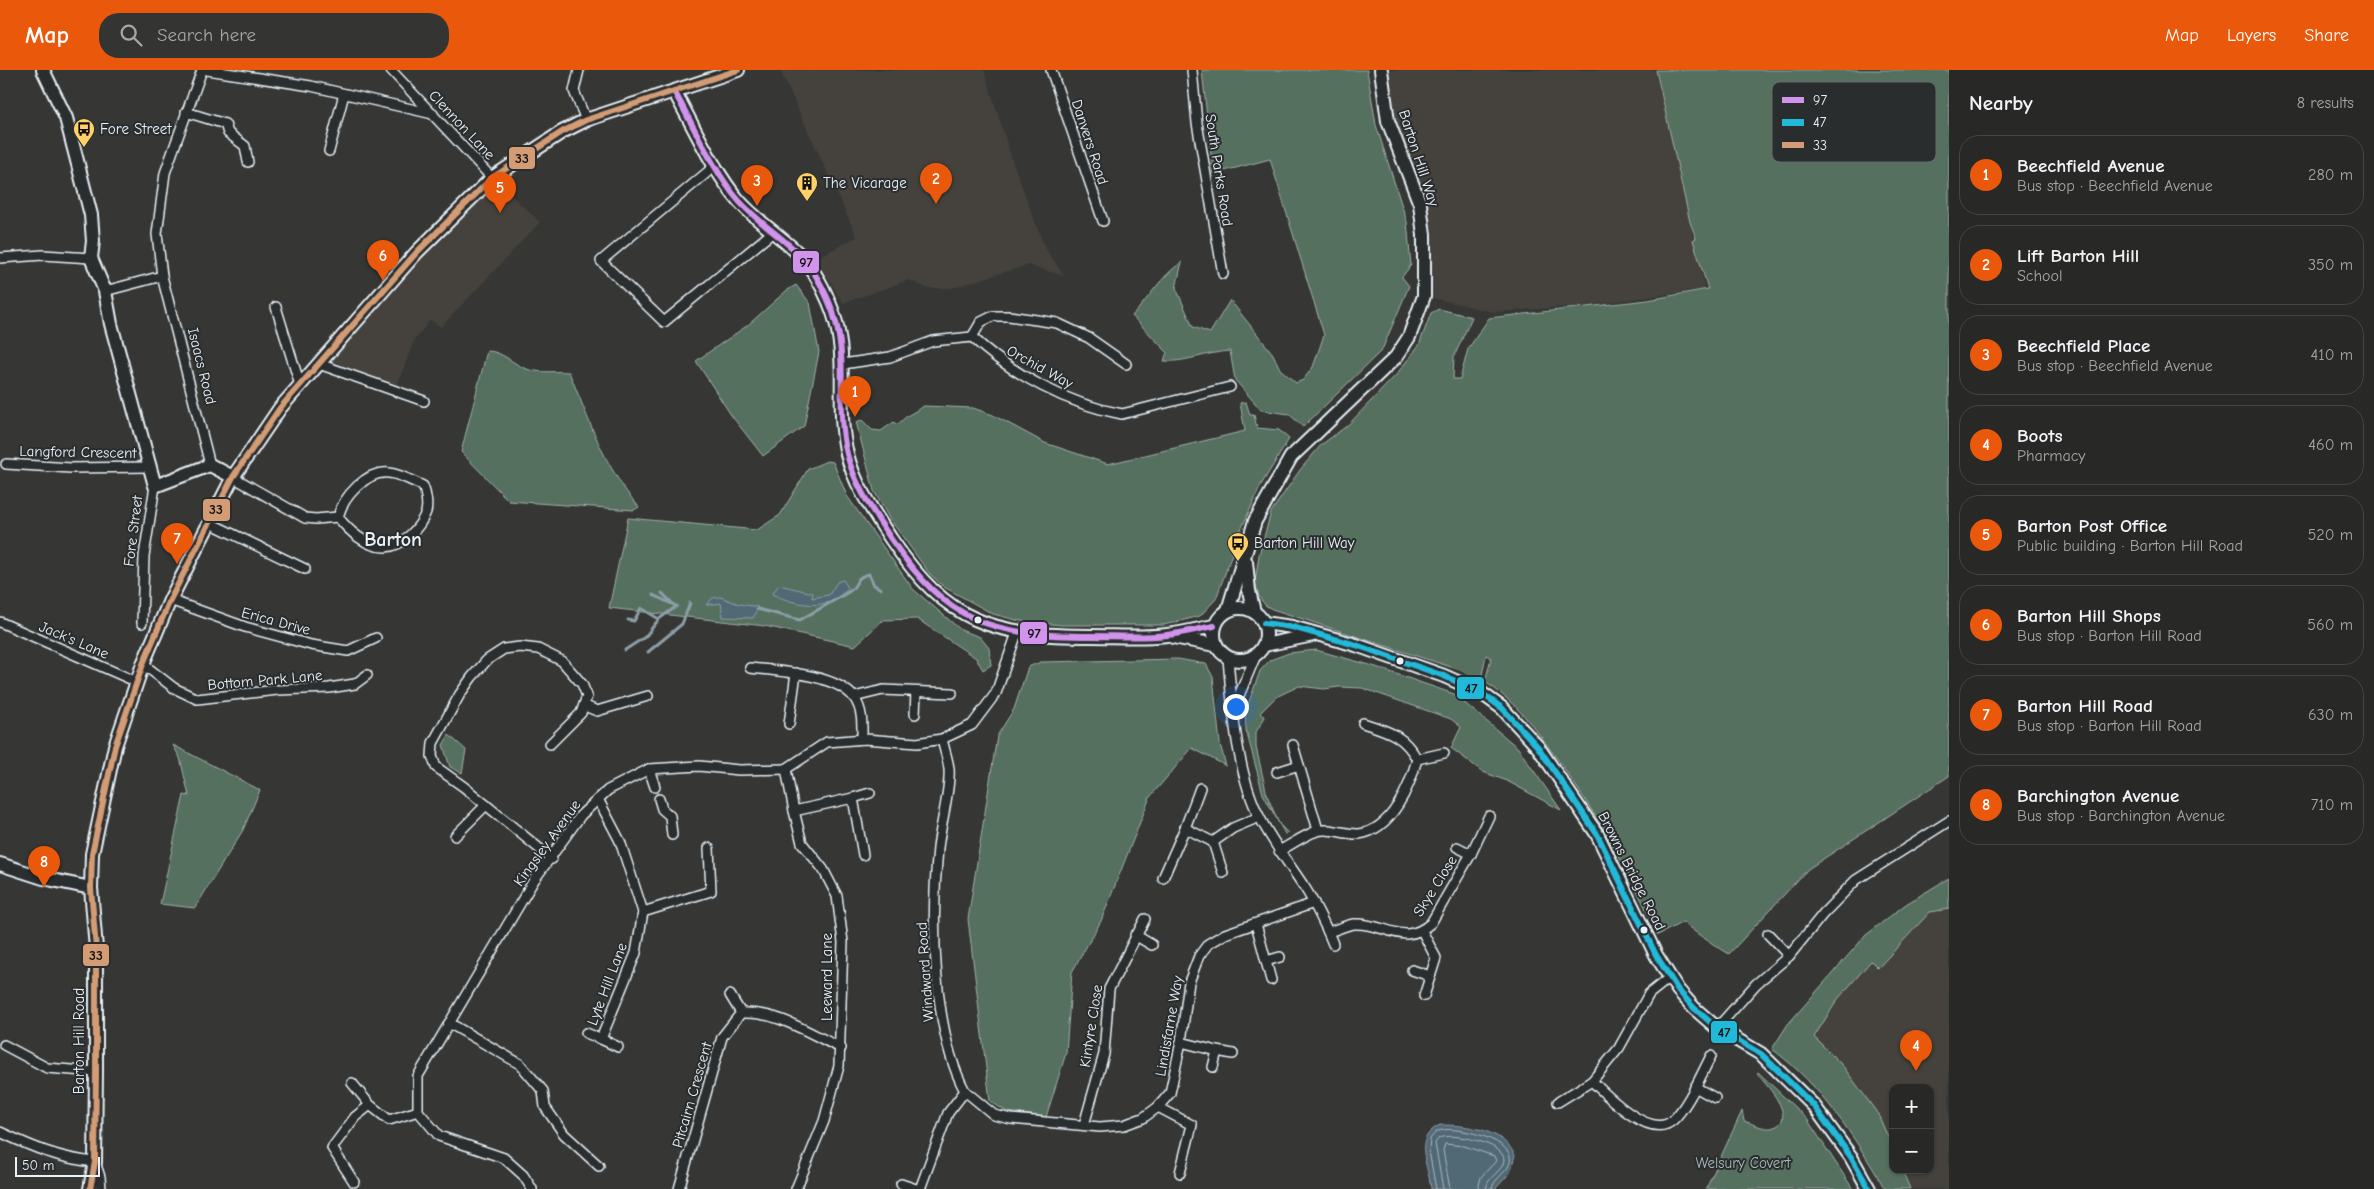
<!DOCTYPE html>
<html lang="en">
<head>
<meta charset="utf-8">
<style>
	:root { --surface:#282927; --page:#343533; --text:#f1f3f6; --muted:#a5a6a7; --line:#444544; --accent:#ea580c }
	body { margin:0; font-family:"Comic Neue",sans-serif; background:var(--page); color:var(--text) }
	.controls { position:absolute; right:15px; bottom:15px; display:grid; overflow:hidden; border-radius:10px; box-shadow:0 1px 4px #0004 }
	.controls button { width:45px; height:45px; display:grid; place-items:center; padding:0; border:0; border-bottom:1px solid var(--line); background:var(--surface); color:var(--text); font:25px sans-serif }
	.scale { position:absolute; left:15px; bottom:12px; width:85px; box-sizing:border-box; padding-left:5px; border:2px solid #e8f1f8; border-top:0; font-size:14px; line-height:18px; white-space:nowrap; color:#e8f1f8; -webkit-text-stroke:4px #2a2d2e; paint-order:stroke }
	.you { position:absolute; left:1235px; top:636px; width:18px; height:18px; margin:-12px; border:4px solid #fff; border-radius:50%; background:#1a73e8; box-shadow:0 0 0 8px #1a73e833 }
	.badge { display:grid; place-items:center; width:32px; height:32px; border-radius:50%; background:var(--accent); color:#fff; font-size:16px; font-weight:700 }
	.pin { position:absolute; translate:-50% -41px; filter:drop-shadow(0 1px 2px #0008) }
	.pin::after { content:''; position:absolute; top:26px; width:18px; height:15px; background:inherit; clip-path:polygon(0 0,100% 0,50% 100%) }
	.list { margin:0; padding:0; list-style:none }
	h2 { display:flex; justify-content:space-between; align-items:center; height:65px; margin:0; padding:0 20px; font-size:21px }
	h2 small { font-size:16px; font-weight:400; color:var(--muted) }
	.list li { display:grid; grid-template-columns:32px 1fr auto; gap:15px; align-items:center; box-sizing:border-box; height:80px; margin:0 10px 10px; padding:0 10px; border:1px solid var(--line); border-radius:20px }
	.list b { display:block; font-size:19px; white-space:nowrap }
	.list p { margin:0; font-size:16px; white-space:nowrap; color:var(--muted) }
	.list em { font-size:16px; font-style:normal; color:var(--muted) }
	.icon { flex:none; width:28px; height:28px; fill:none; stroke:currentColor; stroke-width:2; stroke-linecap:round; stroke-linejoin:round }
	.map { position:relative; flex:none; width:1949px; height:1119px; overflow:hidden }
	header { display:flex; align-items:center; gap:30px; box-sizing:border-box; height:70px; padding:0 25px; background:var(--accent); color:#fff }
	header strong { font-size:24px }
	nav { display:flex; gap:28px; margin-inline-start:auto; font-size:18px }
	.search { width:350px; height:45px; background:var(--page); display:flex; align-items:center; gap:12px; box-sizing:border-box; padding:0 18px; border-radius:20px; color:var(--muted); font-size:19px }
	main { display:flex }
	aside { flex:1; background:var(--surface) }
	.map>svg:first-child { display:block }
</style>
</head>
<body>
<header>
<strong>Map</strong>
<div class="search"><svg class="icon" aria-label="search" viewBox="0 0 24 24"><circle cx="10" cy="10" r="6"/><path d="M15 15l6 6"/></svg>Search here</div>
<nav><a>Map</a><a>Layers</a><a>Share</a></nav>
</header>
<main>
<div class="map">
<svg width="1949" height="1119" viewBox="0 0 1949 1119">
	<rect width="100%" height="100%" fill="#363734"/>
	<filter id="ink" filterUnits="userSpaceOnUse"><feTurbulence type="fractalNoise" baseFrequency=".02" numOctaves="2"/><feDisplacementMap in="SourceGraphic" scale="10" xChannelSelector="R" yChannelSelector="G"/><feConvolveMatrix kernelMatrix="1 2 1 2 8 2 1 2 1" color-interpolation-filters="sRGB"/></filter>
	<g filter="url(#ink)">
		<g fill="#45423c">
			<path d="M780,0H984L1013,93L1045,178L1064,206L1028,195L951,218H927L909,210L843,233L816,188L857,167Z"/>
			<path d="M1381,0H1656L1705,219L1582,236L1494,242L1424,226V165Z"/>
			<path d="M492,108L540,152L441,257L430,250L414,271L395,320L319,294Z"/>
			<path d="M1949,839V1119H1910L1902,1100H1930V1018H1893V1079L1870,1033L1813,967L1838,929L1871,891L1878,897L1930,842Z"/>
		</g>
		<g fill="#56705f" stroke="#9fb0ac">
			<path d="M1202,0H1367L1376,55L1407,152L1411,195L1402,207L1409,216L1382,280L1303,357L1289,344L1261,340L1235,310L1230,281C1207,282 1185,293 1164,291L1167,282L1132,246C1150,227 1160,207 1182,192L1176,218L1193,257L1210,263L1230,230L1273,284L1280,299L1296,313L1303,310L1313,297L1324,265L1270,89L1213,104Z"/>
			<path d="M1656,0H1949V706L1808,799L1729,884C1712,873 1697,865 1683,852L1658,865C1630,802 1596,742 1555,686C1534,657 1516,632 1485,612L1491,588L1486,585L1481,610L1460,600L1272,539L1265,535L1259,527L1255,512L1259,485L1271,442L1300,400L1321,375L1348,355L1396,305L1419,275L1431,243L1439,239L1472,247L1454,287L1453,309H1460L1468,279L1489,248L1648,230L1708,219L1693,170L1696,168L1690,152Z"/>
			<path d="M796,215L810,233L819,282L804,356L763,386L731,345L696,291L748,255L786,221Z"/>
			<path d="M487,281C504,281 514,296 530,300C542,303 557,301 569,302C590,351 603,396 639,437L634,440L509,431L461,382Z"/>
			<path d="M1246,332L1250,345H1254L1257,358L1279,360L1289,369L1261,415L1239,464L1216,529L1200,546L1164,555H1061L1020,551L993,544L944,517L929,503L889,448L874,421L856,352L862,350L872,360L881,361L894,352L897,355L907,346L924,336L973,338L993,345L1045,373L1108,394L1245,361L1240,333Z"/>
			<path d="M827,391L833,392L847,426L913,519L961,560L980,567L989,578L991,595L983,600L976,588L917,549L883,550L855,576L765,556L609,538L628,448L757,460L780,445L808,399Z"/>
			<path d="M1316,580L1370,595L1454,624L1518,678L1561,740L1507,711L1483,702L1451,678L1461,657L1451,649L1362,618L1339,617L1324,619L1299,616L1276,627L1260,643L1265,647L1256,662V677L1267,725L1279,754L1288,763L1285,764L1263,724L1246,660L1245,643L1260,601L1270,590L1289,583Z"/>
			<path d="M1178,589L1206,594L1213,607L1220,674L1226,696L1192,678L1150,727L1101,851L1072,902L1066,983L1046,1047L1007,1042L990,1031L968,849L997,666L1014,639L1028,597L1041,592Z"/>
			<path d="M449,665L466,680L462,703L450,697L443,675Z"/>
			<path d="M173,675L260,720L243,760L195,838L160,834L184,725L189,726L180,688Z"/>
			<path d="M1949,808V839L1930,842L1878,898L1871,891L1838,929L1814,967L1842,995L1878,1044L1893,1079V1100H1902L1910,1119H1885C1854,1066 1822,1016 1772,979L1788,954L1866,865L1906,834Z"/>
			<path d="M1758,1002L1807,1049L1853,1119H1706L1742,1041L1744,1051C1751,1053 1763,1059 1771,1058C1801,1051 1765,1013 1757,1004Z"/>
		</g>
		<g fill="#516775" stroke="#8d9ea9">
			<path d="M843,510L849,519C843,522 837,528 832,531C814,539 789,532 772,524L779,515L813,523L812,528L829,525L837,512Z"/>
			<path d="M720,527L739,534L758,537L753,548L723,547L721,533L706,535L713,528Z"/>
			<path d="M1440,1055C1467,1055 1502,1059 1515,1085L1510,1103L1495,1119H1431C1429,1095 1411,1069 1440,1055Z"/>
		</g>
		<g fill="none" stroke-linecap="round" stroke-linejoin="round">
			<g stroke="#acbac4" stroke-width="1">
				<path d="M1436,1119L1429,1081L1430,1069C1433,1065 1436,1061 1442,1060C1458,1057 1505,1068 1510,1086C1513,1101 1493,1107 1492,1119"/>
				<path d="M1443,1119L1435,1073L1439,1068C1451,1062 1505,1073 1504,1090C1503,1102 1487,1106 1486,1119"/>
				<path d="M1450,1119L1443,1080L1445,1074L1464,1076L1494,1086L1496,1091L1481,1107L1478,1119"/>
			</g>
			<g stroke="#8d9ea9" stroke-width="3">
				<path d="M662,523L673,534"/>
				<path d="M653,525L676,536"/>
				<path d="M757,539L800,550C817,540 834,531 850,521C859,514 854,507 869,504L874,515L881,519"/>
				<path d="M628,550L634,551L641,538L659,549"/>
				<path d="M625,580L645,567L659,549L677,536"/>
				<path d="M648,582L682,554L690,533"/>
			</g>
			<g stroke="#e8f1f8" stroke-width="12">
				<g id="street">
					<path d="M202,0L165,103L157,164L162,206L210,395"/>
					<path d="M207,0L311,16L433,44"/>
					<path d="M391,0L492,108"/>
					<path d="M579,0L574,21L586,50"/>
					<path d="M1051,0L1103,151"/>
					<path d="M1192,0L1197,53L1223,204"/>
					<path d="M186,42L225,54L228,63L245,76L248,92"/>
					<path d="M329,81L344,24"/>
					<path d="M716,95L601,191L664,252L773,162"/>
					<path d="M0,188L43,185L91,188"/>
					<path d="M105,221L162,206"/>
					<path d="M276,237L300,315"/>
					<path d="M972,267L981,252L993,246H1009L1057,253L1089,268L1126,294"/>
					<path d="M319,294L424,331"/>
					<path d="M843,294L890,287L933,271L972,267C1013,305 1067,334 1122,344L1230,317"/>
					<path d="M6,394L71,398L150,397"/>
					<path d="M233,407L305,448L316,449L338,447C348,460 367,478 386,477C403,476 420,458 426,442C428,435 426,423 423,416C412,411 400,404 389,403C367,400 343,427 338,447"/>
					<path d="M210,453L305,499"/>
					<path d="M170,530L245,557L311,575L348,581L376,568"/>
					<path d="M0,552L137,612"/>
					<path d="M142,553L144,486L155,416"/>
					<path d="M1228,588C1232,637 1237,705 1260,748C1273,773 1290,795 1305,818C1314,832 1321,847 1328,862C1336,860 1346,855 1354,854C1385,852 1403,878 1431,853L1471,784L1489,746"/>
					<path d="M143,594L174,618L197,629L278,620L329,618L355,614L367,605"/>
					<path d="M750,598C778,601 838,604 855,629C863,641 862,655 862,669"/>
					<path d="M854,627L883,620L952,623"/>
					<path d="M585,636L597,641L648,626"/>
					<path d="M1233,640L1256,585"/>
					<path d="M915,644L916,622"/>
					<path d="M789,654L796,603"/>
					<path d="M550,674L581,643L587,626L582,614L562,591L538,579L520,577L504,579L487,590L472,607L460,624L433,673L432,686L436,697L464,717L552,789"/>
					<path d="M1293,675L1318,760"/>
					<path d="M1417,689L1444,683"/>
					<path d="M649,699L655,717"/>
					<path d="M786,699L794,741L802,773L823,799L837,826L843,872L839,996L824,1051L796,1119"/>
					<path d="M786,699L827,672L865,669L917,673L942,669L972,655L996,623L1017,563"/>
					<path d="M1277,702L1299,695"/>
					<path d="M853,728L870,723"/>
					<path d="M659,729L662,739L670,746L672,765"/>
					<path d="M794,741L853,728L863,785"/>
					<path d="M1185,758L1200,718"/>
					<path d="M455,766L486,735"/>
					<path d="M1213,772L1223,803"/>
					<path d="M1457,777L1471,784"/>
					<path d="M1279,781C1291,775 1304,765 1317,761C1329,757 1346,765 1359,764C1392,760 1410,716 1417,689C1404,665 1388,661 1363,653"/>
					<path d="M1163,808L1185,758L1213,772L1233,758L1259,747"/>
					<path d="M643,842L711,821L709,778"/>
					<path d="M1256,854L1271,910"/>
					<path d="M1422,861L1436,888L1424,926"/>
					<path d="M1328,862L1333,874"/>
					<path d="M1768,864L1789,886"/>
					<path d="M1135,865L1152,875"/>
					<path d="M1266,891L1280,887"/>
					<path d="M1412,900L1430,906"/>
					<path d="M730,925L741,943"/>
					<path d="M449,953L520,994L543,1021L545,1037L564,1064L599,1096"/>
					<path d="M1717,958L1756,914L1789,886L1823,844L1856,810L1949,751"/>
					<path d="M586,963L601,969L636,883L643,842L620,771L598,729"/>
					<path d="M601,969L618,977"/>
					<path d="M1181,972L1217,981L1213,997"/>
					<path d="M4,975L47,998L96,1002"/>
					<path d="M1217,981L1233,984"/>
					<path d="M1592,1011C1607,1026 1651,1071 1673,1050C1688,1036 1701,1005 1711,986"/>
					<path d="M352,1013L370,1035L389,1050L418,1041"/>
					<path d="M1695,1017L1715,1028"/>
					<path d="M965,1021L994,1045L1011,1049L1100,1057L1124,1055L1143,1048L1158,1037L1170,1023L1181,972L1189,912L1199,886L1208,874L1225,864L1314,833"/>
					<path d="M1558,1032L1592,1011L1619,978L1649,924L1669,908"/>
					<path d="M1158,1037L1192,1055L1180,1103"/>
					<path d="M1084,1055L1104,984L1109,919L1145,849"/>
					<path d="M0,1062C32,1077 60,1089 95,1092L100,1107L101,1119"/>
					<path d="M354,1112L332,1078L355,1047L370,1035"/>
					<path d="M901,1114L916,1119"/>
					<path d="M532,1119L523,1105L504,1088L439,1066L418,1041V1006L534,810L581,745L608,720L649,699L699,696L739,700L786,699"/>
					<path d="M679,1119L722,967L741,943C778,941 808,963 841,978"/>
					<path d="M920,1119L948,1043L965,1021C932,960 931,847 938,778C940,757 951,718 949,699C948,689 944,679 942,669"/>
				</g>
			</g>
			<g stroke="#e8f1f8" stroke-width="16">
				<g id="secondary">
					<path d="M43,0L66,48L91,145L93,171L91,188L105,221L111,254L155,416L210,395L233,407"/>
					<path d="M674,21C693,55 714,102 739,131C757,151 780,166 799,184C812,197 822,215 829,232C852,285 834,331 847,384C855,416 873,441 891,469C948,554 993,566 1092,566C1116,566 1142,568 1167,565C1183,563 1199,559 1214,556"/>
					<path d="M1246,492L1249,521L1254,542"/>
					<circle cx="1240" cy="564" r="26"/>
					<path d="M1228,540L1255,451L1291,387L1396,287L1409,267L1424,226V165L1420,134L1388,51L1381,0"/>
					<path d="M1264,553L1292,557L1356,575L1444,606L1480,622L1502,638L1538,677L1597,764L1656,885L1678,920L1694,938L1717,958L1761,984L1814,1036L1851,1087L1869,1119"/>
					<path d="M1173,567L1215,575"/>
					<path d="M1264,575L1313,565"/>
					<path d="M0,794L43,808L91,818"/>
					<path d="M90,1119L95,1092L96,1002V879L91,818L92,784L115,676L143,594L170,530L233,407L280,338L417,182L492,108L562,62L586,50L738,0"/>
				</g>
			</g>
			<use href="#street" stroke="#2a2d2e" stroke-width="9"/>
			<use href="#secondary" stroke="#2a2d2e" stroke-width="12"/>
			<g stroke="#2a2d2e" stroke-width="10">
				<path id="bus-1" d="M674,21C693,55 714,102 739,131C757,151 780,166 799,184C812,197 822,215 829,232C852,285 834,331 847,384C855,416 873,441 891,469C948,554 993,566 1092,566C1116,566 1142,568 1167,565C1183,563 1199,559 1214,556"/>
			</g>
			<g stroke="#2a2d2e" stroke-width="10">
				<path id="bus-2" d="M1264,553L1292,557L1356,575L1444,606L1480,622L1502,638L1538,677L1597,764L1656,885L1678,920L1694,938L1717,958L1761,984L1814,1036L1851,1087L1869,1119"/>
			</g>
			<g stroke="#2a2d2e" stroke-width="10">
				<path id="bus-3" d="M90,1119L95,1092L96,1002V879L91,818L92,784L115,676L143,594L170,530L233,407L280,338L417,182L492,108L562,62L586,50L738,0"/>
			</g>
			<use href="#bus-1" stroke="#d193ec" stroke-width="6"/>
			<use href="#bus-2" stroke="#20b9da" stroke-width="6"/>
			<use href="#bus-3" stroke="#d39c74" stroke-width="6"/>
		</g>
	</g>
	<defs>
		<g id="bus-pin" transform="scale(1.125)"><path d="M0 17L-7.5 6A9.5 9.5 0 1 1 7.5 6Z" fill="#ffd166" stroke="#2a2d2e"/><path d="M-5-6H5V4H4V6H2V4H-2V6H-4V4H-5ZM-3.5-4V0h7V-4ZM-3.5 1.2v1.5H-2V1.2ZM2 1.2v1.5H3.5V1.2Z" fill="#111"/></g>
		<g id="building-pin" transform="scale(1.125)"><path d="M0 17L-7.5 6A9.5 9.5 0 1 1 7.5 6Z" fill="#ffd166" stroke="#2a2d2e"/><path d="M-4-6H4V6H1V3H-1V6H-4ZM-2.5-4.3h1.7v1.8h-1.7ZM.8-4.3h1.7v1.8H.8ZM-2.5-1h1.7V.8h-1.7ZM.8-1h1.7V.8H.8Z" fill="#111"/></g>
	</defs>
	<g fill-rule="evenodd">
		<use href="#bus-pin" x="84" y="59"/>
		<use href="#building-pin" x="807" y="113"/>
		<use href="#bus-pin" x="1238" y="473"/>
	</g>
	<g fill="#e8f1f8" stroke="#2a2d2e" stroke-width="2">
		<circle cx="978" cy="550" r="4.5"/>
		<circle cx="1400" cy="591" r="4.5"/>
		<circle cx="1644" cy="860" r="4.5"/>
	</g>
	<g text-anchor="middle" stroke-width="4" stroke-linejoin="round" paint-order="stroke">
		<g font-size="15" fill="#e8f1f8" stroke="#2a2d2e">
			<text transform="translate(462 55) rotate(47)" y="5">Clennon Lane</text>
			<text transform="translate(1090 72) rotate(72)" y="5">Danvers Road</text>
			<text transform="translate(1419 88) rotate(72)" y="5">Barton Hill Way</text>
			<text transform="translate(1219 100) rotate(81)" y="5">South Parks Road</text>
			<text transform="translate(202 296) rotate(76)" y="5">Isaacs Road</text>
			<text transform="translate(1040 297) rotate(29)" y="5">Orchid Way</text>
			<text transform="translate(78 382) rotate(1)" y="5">Langford Crescent</text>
			<text transform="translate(133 461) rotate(-83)" y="5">Fore Street</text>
			<text transform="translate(276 551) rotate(15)" y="5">Erica Drive</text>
			<text transform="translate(74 570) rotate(23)" y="5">Jack's Lane</text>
			<text transform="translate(265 610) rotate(-5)" y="5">Bottom Park Lane</text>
			<text transform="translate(547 773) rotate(-54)" y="5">Kingsley Avenue</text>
			<text transform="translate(1632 801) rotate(63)" y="5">Browns Bridge Road</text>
			<text transform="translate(1435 816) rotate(-58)" y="5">Skye Close</text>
			<text transform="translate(925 902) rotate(-94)" y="5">Windward Road</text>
			<text transform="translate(827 907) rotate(-90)" y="5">Leeward Lane</text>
			<text transform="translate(607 914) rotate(-69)" y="5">Lyte Hill Lane</text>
			<text transform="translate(1091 956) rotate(-81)" y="5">Kintyre Close</text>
			<text transform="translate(1169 956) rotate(-80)" y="5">Lindisfarne Way</text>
			<text transform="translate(79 971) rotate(-90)" y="5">Barton Hill Road</text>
			<text transform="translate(692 1025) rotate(-74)" y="5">Pitcairn Crescent</text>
		</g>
		<g font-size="15" fill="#e8f1f8" stroke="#2a2d2e" text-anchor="start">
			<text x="100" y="64">Fore Street</text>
			<text x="823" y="118">The Vicarage</text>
			<text x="1254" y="478">Barton Hill Way</text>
		</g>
		<g font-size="15" fill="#a6b7b3" stroke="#2a2d2e">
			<text x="1743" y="1098">Welsury Covert</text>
		</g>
		<g font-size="20" font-weight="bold" fill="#e8f1f8" stroke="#2a2d2e">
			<text x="393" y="476">Barton</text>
		</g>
	</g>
	<rect x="1772" y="12" width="164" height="80" rx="8" fill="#2a2d2e" stroke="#63686b" stroke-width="1"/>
	<rect x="1782" y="27" width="22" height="6" fill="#d193ec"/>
	<rect x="1782" y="49" width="22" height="7" fill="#20b9da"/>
	<rect x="1782" y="72" width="22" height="6" fill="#d39c74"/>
	<g font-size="14" fill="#e8f1f8">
		<text x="1813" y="35">97</text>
		<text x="1813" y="57">47</text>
		<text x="1813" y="80">33</text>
	</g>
	<g stroke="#2a2d2e" stroke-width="2">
		<rect x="508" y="76" width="28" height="24" rx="5" fill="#d39c74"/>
		<rect x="792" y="180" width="28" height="24" rx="5" fill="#d193ec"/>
		<rect x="202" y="428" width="29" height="24" rx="5" fill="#d39c74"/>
		<rect x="1019" y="551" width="29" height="24" rx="5" fill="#d193ec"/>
		<rect x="1456" y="606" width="29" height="24" rx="5" fill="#20b9da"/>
		<rect x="82" y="873" width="28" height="24" rx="5" fill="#d39c74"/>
		<rect x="1710" y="950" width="28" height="24" rx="5" fill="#20b9da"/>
	</g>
	<g font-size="14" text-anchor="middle" font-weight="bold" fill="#111">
		<text x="522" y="93">33</text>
		<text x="806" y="197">97</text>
		<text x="216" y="444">33</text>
		<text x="1034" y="568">97</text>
		<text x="1471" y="623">47</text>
		<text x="96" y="890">33</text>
		<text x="1724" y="967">47</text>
	</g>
</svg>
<div class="controls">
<button>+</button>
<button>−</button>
</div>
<div class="scale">50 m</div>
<div class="you"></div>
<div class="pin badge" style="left:855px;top:347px">1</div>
<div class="pin badge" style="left:936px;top:134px">2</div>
<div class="pin badge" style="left:757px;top:136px">3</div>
<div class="pin badge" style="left:1916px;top:1001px">4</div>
<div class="pin badge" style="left:500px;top:143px">5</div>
<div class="pin badge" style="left:383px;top:211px">6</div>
<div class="pin badge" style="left:177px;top:494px">7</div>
<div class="pin badge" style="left:44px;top:817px">8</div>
</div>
<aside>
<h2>Nearby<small>8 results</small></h2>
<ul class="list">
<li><span class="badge">1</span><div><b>Beechfield Avenue</b><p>Bus stop · Beechfield Avenue</p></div><em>280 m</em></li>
<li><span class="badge">2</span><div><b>Lift Barton Hill</b><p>School</p></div><em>350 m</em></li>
<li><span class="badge">3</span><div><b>Beechfield Place</b><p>Bus stop · Beechfield Avenue</p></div><em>410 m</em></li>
<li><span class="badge">4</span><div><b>Boots</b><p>Pharmacy</p></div><em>460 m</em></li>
<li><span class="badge">5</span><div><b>Barton Post Office</b><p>Public building · Barton Hill Road</p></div><em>520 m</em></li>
<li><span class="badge">6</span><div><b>Barton Hill Shops</b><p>Bus stop · Barton Hill Road</p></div><em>560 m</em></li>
<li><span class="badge">7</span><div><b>Barton Hill Road</b><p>Bus stop · Barton Hill Road</p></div><em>630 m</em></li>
<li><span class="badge">8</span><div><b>Barchington Avenue</b><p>Bus stop · Barchington Avenue</p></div><em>710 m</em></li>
</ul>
</aside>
</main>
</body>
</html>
